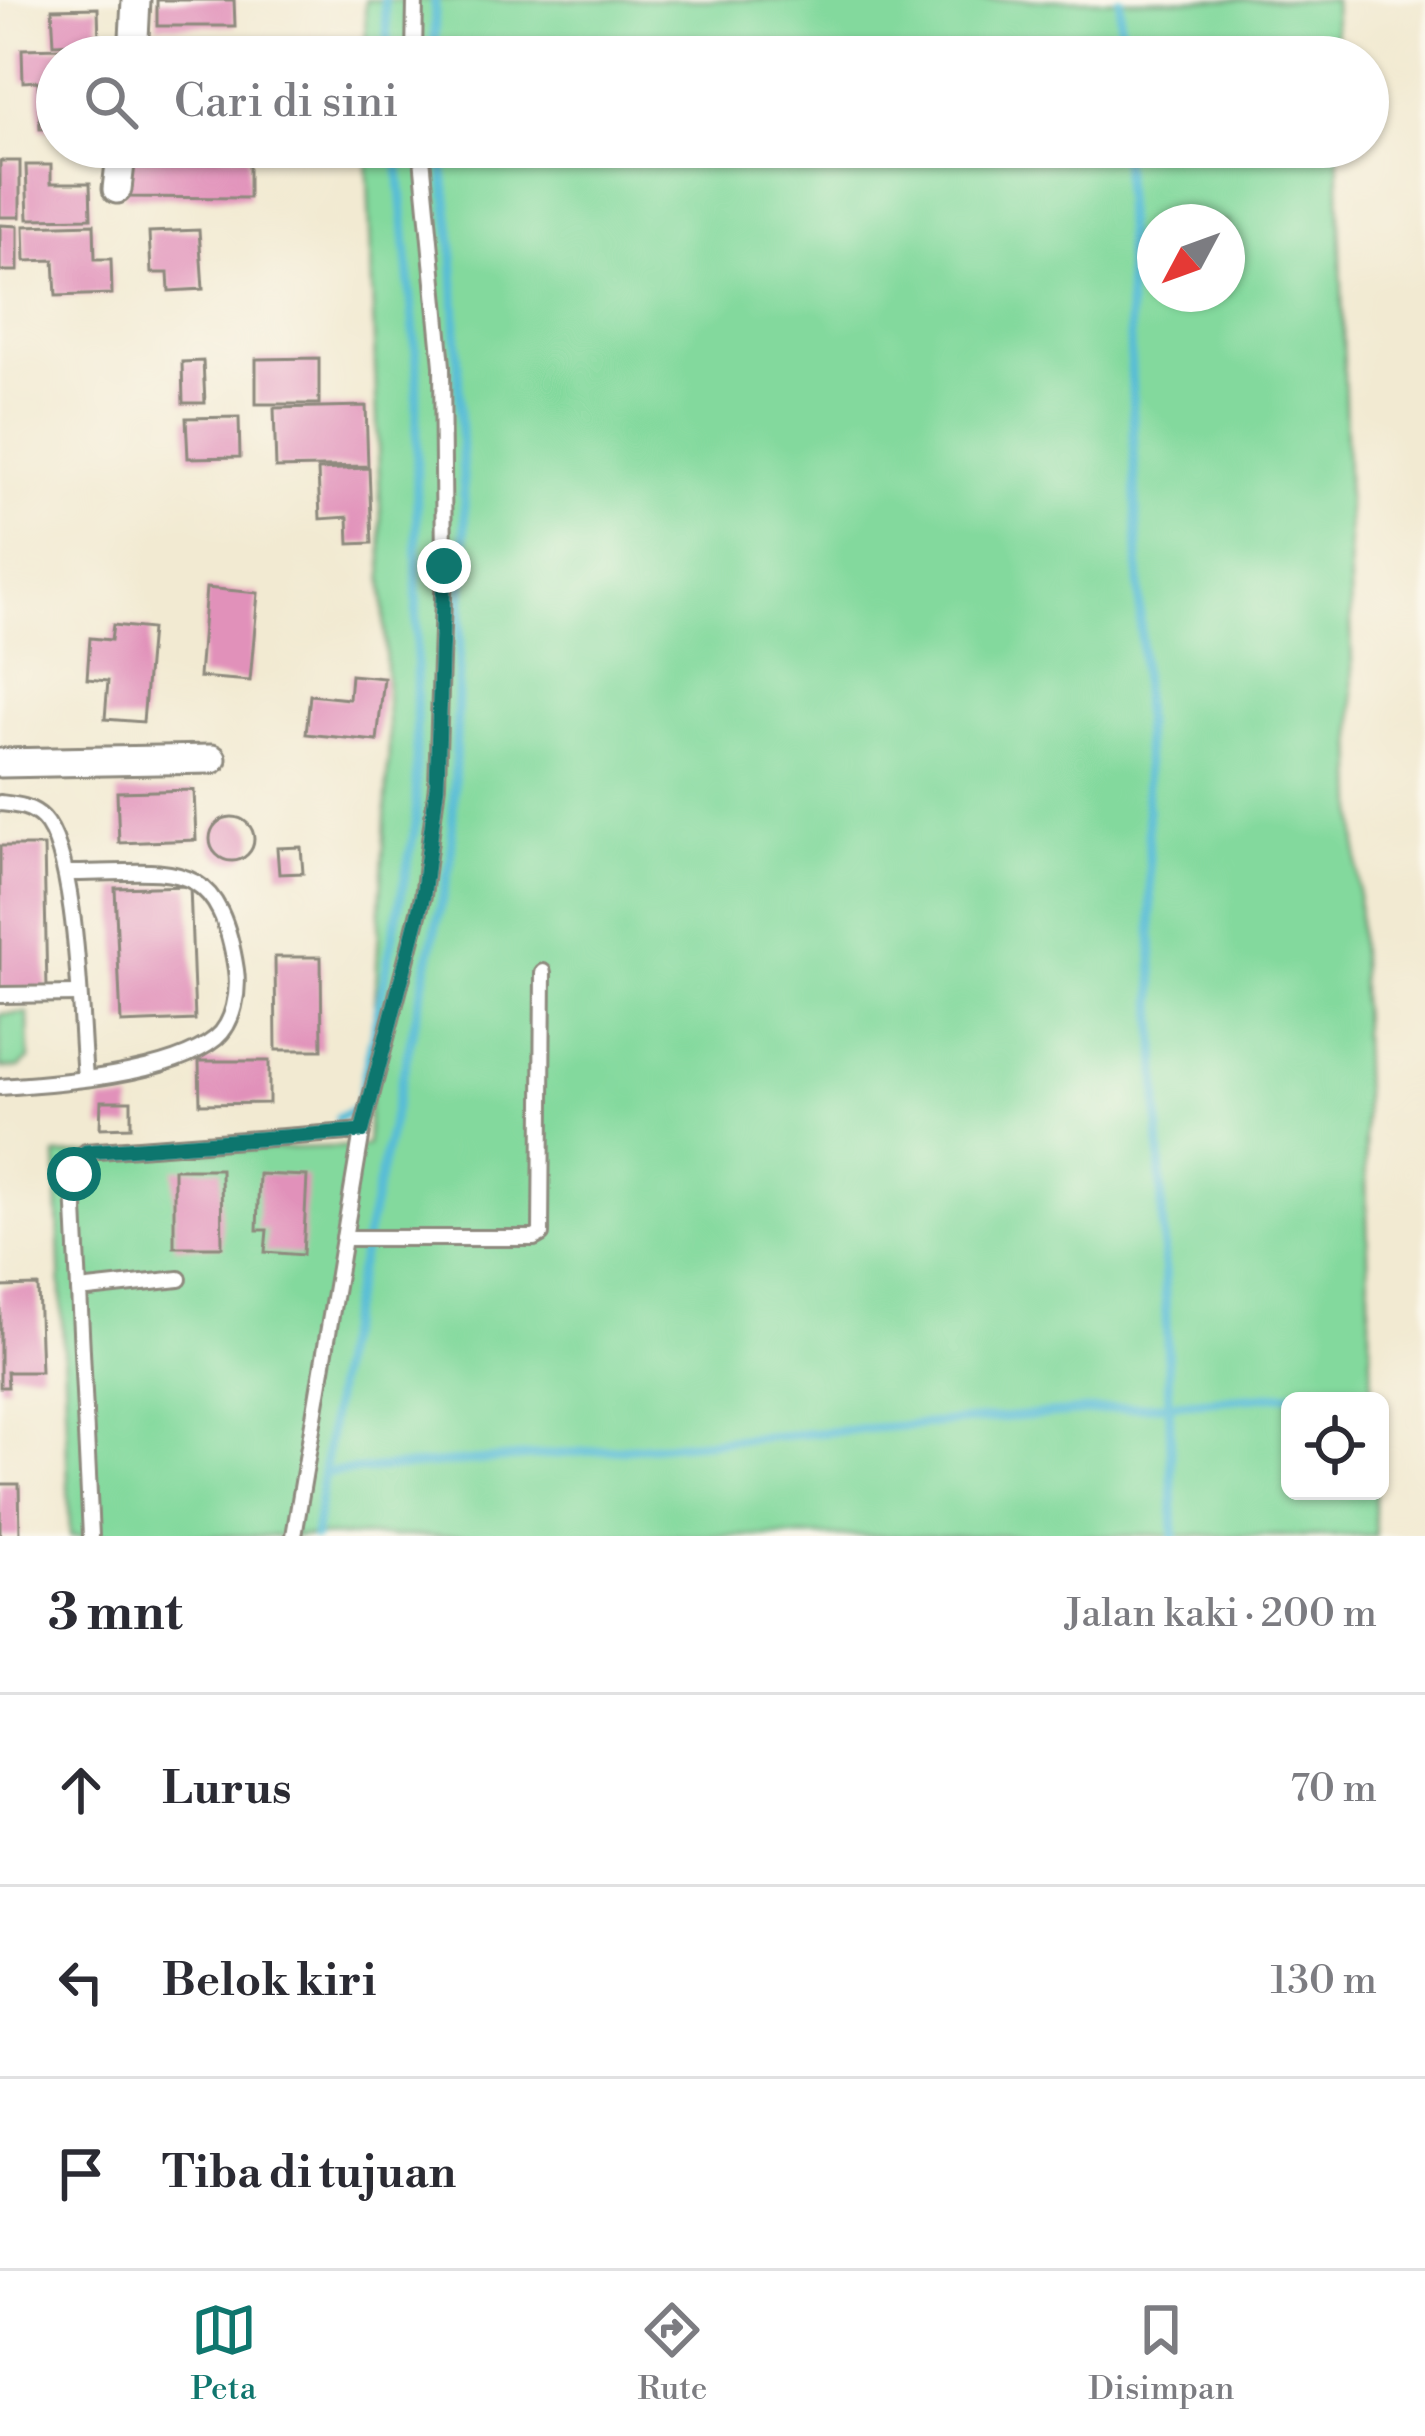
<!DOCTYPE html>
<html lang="id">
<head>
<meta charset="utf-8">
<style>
	:root { --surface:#fff; --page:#f2f2f3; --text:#2b2b33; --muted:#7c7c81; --line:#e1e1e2; --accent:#0f766e }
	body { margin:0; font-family:"Libre Bodoni",serif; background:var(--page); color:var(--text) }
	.controls { position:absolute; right:36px; bottom:36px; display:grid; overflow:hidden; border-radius:18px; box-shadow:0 3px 9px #0004 }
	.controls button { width:108px; height:108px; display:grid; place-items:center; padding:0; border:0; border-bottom:3px solid var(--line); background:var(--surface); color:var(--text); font:60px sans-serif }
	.compass { position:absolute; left:1137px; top:204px; width:108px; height:108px; border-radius:50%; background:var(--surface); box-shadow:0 3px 9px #0004; rotate:229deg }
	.stop { position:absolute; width:36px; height:36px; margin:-27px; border:9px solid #0f766e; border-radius:50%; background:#fff }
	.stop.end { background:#0f766e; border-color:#fff; box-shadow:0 3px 12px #0008 }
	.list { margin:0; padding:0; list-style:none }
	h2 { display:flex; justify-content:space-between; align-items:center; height:156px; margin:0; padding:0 48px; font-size:51px }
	h2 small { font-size:39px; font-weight:400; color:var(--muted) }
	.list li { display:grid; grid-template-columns:78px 1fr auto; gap:36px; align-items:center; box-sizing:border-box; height:192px; padding:0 48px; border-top:3px solid var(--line) }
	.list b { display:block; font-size:45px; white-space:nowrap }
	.list em { font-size:39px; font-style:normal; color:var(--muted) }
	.icon { flex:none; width:66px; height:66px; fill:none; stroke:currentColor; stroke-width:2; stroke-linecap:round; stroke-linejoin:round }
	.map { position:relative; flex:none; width:1425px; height:1536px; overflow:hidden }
	.search { position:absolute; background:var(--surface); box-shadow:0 3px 9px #0004; left:36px; right:36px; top:36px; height:132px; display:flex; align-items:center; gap:30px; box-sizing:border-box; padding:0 42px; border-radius:66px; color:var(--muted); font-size:45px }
	.sheet { height:732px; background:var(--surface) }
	nav { display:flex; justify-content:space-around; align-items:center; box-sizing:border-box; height:168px; border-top:3px solid var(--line); background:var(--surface); font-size:33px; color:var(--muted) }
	nav a { display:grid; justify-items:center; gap:6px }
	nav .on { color:var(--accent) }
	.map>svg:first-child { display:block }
</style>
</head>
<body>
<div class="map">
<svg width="1425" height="1536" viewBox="0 0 1425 1536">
	<rect width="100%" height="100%" fill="#fbf7ec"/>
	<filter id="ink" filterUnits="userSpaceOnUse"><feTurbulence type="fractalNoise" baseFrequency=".00833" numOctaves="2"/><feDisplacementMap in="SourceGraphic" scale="24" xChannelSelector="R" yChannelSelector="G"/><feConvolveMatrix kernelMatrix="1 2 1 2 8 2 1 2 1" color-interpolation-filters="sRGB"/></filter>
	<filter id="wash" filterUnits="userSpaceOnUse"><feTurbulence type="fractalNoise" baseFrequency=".004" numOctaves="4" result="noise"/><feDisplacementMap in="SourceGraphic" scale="48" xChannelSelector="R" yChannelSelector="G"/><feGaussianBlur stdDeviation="2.7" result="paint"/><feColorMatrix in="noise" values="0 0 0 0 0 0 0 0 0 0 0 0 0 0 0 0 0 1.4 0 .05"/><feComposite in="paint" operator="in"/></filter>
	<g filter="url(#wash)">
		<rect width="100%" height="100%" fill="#f2ead2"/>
		<g fill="#83d99d" stroke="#578264" stroke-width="3" fill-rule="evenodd">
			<path d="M365,0H1334L1336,57H366Z"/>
			<path d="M367,147H1338L1372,1401H1290V1491H1374L1375,1536H70L56,1155L367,1146L389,748ZM1155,222H1227V294H1155Z"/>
			<path d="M28,1013L29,1059L19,1068H0V1014Z"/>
		</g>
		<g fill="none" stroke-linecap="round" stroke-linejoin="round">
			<g stroke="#58bdd6" stroke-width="9">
				<path d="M384,0L389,57"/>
				<path d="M1120,0L1121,57"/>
				<path d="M434,57L435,0"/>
				<path d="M1123,147L1174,1536"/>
				<path d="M338,1118L358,1108L416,823L417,364L397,147"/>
				<path d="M324,1473L1344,1390"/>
				<path d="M315,1536L340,1354L451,860L465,524L453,249L441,147"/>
			</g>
		</g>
		<g id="blocks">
			<g fill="#e191ba">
				<path d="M157,0H234L235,26H157Z"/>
				<path d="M98,8L99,42L54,44L52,9Z"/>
				<path d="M62,48V57H57V128L40,129L38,81L23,82L22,49Z"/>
				<rect x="152" y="52" width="76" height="5"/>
				<path d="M151,147H221V154L249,155V198L124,197L125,153L151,154Z"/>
				<rect x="0" y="161" width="20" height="56"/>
				<path d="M26,165H51V183H90L91,218L28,219Z"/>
				<path d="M94,224L95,259H111L112,294L56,296L54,260L25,261L24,226Z"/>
				<path d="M0,225L18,226V271H0Z"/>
				<path d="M199,230L203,289L169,291L168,273H151L149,232Z"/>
				<path d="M319,358V404H256V359Z"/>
				<path d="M203,361L205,403H183L182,362Z"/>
				<path d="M366,406L368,466L276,468L274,408Z"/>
				<path d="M239,417L240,457L188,458L186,418Z"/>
				<path d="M369,468L372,543L349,544L348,517L320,519L318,470Z"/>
				<path d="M206,588L258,593L250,681L199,677Z"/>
				<path d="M113,625L151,629L143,722L105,719L108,681L87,679L90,638L111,640Z"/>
				<path d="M351,675L384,678L377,741L306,734L310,695L349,699Z"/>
				<path d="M194,790L196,840L119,843L117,792Z"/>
				<circle cx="232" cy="839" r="22"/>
				<path d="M0,846H44L47,989L0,990Z"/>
				<path d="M301,847L303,873L279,874L277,848Z"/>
				<path d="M190,886L195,1020L121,1023L115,888Z"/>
				<path d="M275,957H321L322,1050H276Z"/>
				<path d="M199,1061H269V1103L200,1104Z"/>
				<path d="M101,1101H131V1127L100,1128Z"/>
				<path d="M174,1169H221L222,1247H174Z"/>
				<path d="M259,1174L307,1176L303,1255L265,1252L267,1230H257Z"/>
				<path d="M38,1286L41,1372H7L8,1387H0V1287Z"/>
				<path d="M0,1484H19L20,1536H0Z"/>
			</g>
		</g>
	</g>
	<g filter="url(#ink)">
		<use href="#blocks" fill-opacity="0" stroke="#8e8a7e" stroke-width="3"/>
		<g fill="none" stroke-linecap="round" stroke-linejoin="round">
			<g stroke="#8e8a7e" stroke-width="20">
				<g id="service">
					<path d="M414,57L415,0"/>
					<path d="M0,803C17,805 31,806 43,818C78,854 80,1022 85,1077"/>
					<path d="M0,995L78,994"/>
					<path d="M0,1087C57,1083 171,1075 216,1038C234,1023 239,992 236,970C218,850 168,874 67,873"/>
					<path d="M344,1238H534L541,1234L543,972"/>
					<path d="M79,1290L179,1279"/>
					<path d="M91,1536L73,1167L86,1152L362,1131"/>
					<path d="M294,1536L362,1131L423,896L437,785L444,566L442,366L421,147"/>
				</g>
			</g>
			<g stroke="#8e8a7e" stroke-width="33">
				<g id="minor">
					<path d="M133,57L136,0"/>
					<path d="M117,189L122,147"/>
					<path d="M0,763L212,759"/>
				</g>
			</g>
			<use href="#service" stroke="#fff" stroke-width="14"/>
			<use href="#minor" stroke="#fff" stroke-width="27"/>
		</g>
	</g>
	<g fill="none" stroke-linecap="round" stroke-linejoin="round" filter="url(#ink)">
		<path stroke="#0f766e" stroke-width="15" d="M74,1174L78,1158L86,1152L362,1131L423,896L437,785L444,566"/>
	</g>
</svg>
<div class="controls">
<button><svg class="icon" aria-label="locate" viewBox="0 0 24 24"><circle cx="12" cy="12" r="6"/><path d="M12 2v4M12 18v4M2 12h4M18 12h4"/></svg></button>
</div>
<svg class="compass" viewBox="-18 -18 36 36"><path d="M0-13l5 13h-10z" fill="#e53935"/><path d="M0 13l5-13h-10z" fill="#7c7c81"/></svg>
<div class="stop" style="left:74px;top:1174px"></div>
<div class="stop end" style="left:444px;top:566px"></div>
<div class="search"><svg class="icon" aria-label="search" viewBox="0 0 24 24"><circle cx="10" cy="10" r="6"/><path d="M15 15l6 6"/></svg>Cari di sini</div>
</div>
<section class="sheet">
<h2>3 mnt<small>Jalan kaki · 200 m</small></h2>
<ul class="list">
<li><svg class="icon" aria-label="ahead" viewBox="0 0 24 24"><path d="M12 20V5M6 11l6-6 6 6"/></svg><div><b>Lurus</b></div><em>70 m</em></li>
<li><svg class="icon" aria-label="left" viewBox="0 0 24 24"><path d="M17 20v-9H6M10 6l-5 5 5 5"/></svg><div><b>Belok kiri</b></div><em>130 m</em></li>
<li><svg class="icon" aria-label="arrive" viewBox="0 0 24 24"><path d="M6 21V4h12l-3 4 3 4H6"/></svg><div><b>Tiba di tujuan</b></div></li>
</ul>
</section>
<nav>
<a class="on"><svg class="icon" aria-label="map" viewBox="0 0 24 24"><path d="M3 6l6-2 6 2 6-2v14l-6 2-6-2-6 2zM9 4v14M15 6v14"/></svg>Peta</a>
<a><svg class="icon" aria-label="directions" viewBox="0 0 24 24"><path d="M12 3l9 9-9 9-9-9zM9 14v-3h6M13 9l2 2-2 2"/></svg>Rute</a>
<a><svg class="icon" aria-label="saved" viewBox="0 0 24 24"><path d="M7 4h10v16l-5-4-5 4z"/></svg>Disimpan</a>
</nav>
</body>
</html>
